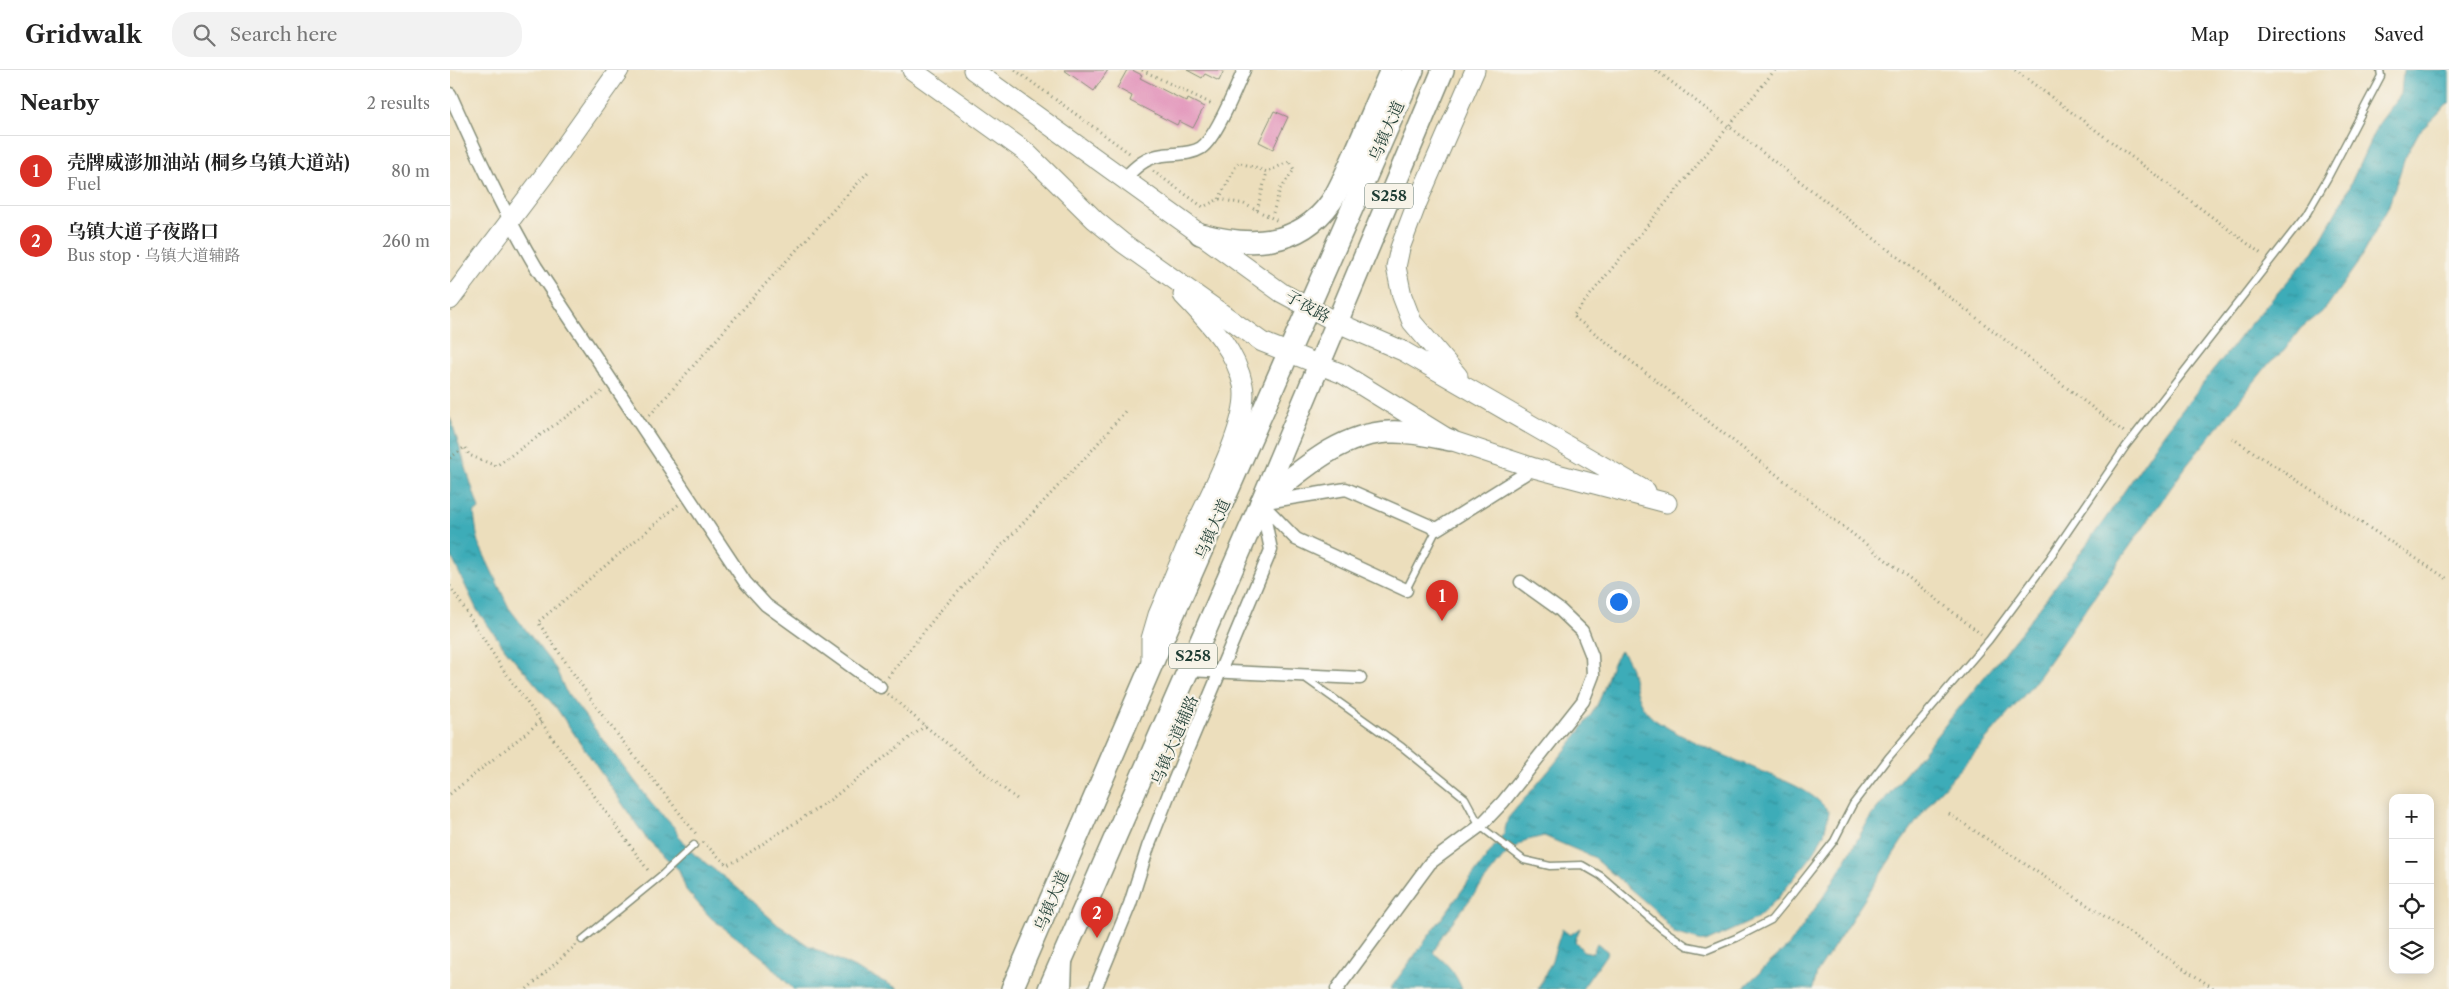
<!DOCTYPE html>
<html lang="en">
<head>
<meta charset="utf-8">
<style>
	:root { --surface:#fff; --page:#f2f2f2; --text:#222; --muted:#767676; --line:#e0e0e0; --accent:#d93025 }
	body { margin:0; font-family:"Libre Caslon Text","Noto Serif SC",serif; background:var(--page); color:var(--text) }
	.controls { position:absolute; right:15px; bottom:15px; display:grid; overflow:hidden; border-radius:10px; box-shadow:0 2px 12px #0003 }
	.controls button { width:45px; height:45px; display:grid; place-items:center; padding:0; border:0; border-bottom:1px solid var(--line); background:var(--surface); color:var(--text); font:25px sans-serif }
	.you { position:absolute; left:1168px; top:531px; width:18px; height:18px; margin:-12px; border:4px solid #fff; border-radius:50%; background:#1a73e8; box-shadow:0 0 0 8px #1a73e833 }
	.badge { display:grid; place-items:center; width:32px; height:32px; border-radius:50%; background:var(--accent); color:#fff; font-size:16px; font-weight:700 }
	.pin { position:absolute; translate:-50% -41px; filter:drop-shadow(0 1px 2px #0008) }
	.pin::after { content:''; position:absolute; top:26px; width:18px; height:15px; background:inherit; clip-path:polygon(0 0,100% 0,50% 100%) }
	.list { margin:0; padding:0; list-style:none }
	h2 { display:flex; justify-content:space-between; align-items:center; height:65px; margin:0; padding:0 20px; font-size:21px }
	h2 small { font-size:16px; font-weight:400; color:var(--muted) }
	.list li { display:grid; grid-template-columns:32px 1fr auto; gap:15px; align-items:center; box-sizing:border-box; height:70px; padding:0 20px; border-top:1px solid var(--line) }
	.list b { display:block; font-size:19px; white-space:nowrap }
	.list p { margin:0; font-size:16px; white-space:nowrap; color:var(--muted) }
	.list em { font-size:16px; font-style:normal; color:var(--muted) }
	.icon { flex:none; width:28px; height:28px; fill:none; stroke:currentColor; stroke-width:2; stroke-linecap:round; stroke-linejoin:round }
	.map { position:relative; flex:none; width:1999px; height:919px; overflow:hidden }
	header { display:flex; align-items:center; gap:30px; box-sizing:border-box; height:70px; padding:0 25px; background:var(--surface); border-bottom:1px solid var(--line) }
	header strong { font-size:24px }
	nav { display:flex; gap:28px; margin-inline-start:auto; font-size:18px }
	.search { width:350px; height:45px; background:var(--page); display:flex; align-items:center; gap:12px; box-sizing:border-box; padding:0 18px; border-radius:20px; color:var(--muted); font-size:19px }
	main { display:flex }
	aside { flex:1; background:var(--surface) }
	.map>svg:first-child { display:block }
</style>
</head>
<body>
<header>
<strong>Gridwalk</strong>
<div class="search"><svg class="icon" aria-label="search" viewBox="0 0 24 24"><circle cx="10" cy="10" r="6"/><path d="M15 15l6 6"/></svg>Search here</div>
<nav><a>Map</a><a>Directions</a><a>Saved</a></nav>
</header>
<main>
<aside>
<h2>Nearby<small>2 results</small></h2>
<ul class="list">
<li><span class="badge">1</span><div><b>壳牌威澎加油站 (桐乡乌镇大道站)</b><p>Fuel</p></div><em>80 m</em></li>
<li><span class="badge">2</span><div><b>乌镇大道子夜路口</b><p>Bus stop · 乌镇大道辅路</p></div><em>260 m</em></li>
</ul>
</aside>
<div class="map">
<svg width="1999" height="919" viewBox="0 0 1999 919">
	<defs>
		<pattern id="water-ripples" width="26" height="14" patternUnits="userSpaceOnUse" patternTransform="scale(1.25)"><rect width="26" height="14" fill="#3cacb8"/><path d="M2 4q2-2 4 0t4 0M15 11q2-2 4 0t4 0" fill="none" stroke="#328d96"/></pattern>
	</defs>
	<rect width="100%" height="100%" fill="#f7f3e8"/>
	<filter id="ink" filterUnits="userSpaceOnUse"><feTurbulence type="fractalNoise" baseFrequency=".02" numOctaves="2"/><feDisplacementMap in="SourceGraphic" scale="10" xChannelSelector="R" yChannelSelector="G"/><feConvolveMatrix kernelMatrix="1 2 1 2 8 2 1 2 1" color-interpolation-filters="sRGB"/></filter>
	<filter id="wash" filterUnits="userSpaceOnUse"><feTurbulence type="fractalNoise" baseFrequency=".0096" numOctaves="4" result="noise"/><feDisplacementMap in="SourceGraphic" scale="20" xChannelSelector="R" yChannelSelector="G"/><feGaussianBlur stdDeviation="1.12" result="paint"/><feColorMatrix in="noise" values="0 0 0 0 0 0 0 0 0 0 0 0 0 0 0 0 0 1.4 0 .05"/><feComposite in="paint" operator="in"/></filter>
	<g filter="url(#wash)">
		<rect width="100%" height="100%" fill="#ecdebc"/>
		<g fill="url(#water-ripples)" stroke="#2e7476">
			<path d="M1953,0H1999V33L1969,62L1955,88L1938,138L1907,194L1876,238L1851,258L1834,281L1821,291L1737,395L1581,617L1518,691L1487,724L1452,771L1367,903L1363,919H1288L1293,918L1340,874L1378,820L1421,746L1575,557L1653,452L1715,362L1795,260L1864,181L1894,128L1927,56L1951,24Z"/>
			<path d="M0,347L29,439L24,443L28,472L59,538L106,599L115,620L204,736L224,757L230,768L244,784L284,815L327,854L359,876L449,919H343L312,887L261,848L236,820L229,800L198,771L107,639L56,580L27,540L0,484Z"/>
			<path d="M1170,581C1190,597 1176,631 1208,652C1238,671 1272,684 1304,698C1330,709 1362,719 1379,742L1374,764L1362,786L1327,829L1306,849L1256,872L1224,863L1206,841L1143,787L1094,766L1074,771L1054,786L993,864L983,883C997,892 1006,904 1012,919H940L1054,763L1058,748C1086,715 1121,677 1144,640C1156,622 1157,598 1170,581Z"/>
			<path d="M1130,858L1125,871L1133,881L1143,883L1147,873L1158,882L1132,919H1088L1101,893L1112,859L1120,865Z"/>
		</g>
		<g id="blocks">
			<g fill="#e293ba">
				<path d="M614,0H658L644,21Z"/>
				<path d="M677,0H682L692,5L690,8L737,32L738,29L754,37L743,58L729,51L727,55L680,31L682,26L667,18Z"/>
				<path d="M737,0H774L769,11L755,4L752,8Z"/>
				<path d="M824,41L838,47L823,79L809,72Z"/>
			</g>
		</g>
	</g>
	<g filter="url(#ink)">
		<use href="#blocks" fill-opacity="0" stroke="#868e78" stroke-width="1"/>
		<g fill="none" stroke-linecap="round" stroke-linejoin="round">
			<g stroke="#868e78" stroke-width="9">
				<g id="lane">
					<path d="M956,520L987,459"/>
					<path d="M855,608L952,677L1015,728L1030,756L1074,790L1100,796L1132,795L1151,806L1212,859L1237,876L1257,880L1286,868L1321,850L1343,823L1384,771L1403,734L1438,688L1539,570L1599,489L1676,376L1856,145L1877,109L1931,6L1930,0"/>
					<path d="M132,870L213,804L244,775"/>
				</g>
			</g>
			<g stroke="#868e78" stroke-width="15">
				<g id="street">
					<path d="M0,24C26,83 53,141 86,197L295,512L316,535L430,617"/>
					<path d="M674,109C685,97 696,87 713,85C725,83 740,85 751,78C766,68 786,18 794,0"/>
					<path d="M816,432L896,419L987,459L1084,398"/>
					<path d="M811,433L846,469L956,520"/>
					<path d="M737,600L910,608"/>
					<path d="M615,919L616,892"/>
					<path d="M645,919L680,834L698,777L722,716L821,480L812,436"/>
					<path d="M887,919L980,793L1030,756L1053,732L1133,631L1143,605L1142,586L1132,561L1110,540L1071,512"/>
				</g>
			</g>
			<g stroke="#868e78" stroke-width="21">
				<g id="secondary">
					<path d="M462,0L576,82L645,150L673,173L812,272L893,304L1000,370L1084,398L1217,433"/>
					<path d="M523,0L832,223L886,252L953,281L1196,421"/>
					<path d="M0,230L93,107L169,0"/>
					<path d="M1008,306L962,252L952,226L946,197L950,178L967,133L1025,0"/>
					<path d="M701,595V569L708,545C720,517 731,488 743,461C758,427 801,350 793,315C785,278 758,252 733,225"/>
				</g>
			</g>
			<g stroke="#868e78" stroke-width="24">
				<g id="primary">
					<path d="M750,164C798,177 848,178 881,132C891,117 898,98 906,81C918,54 929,27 941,0"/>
					<path d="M811,432C849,403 888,364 939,362C960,361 980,366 1000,370"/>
					<path d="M562,919L717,559L963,0"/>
					<path d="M599,919L811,433L993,0"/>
				</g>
			</g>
			<g stroke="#868e78" stroke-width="3" stroke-dasharray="1 4" stroke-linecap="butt">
				<path d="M565,0L682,85"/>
				<path d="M692,0L764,35"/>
				<path d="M1206,0L1674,362"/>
				<path d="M1325,0L1123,246L1531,564"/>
				<path d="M1565,0L1813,185"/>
				<path d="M703,101L753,137L769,129L794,134L828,151"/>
				<path d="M769,129L788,92L817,102L840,91L844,100L830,119L822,146"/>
				<path d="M807,140L817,102"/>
				<path d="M200,345L309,221L418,102"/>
				<path d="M1782,368L1999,510"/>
				<path d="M0,388L15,377L19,385L46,396L153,321"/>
				<path d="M228,435L88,552L152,645L247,765"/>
				<path d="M0,516L50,595L200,803"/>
				<path d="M438,607L491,540L644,378L677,339"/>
				<path d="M438,624L475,656L567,729"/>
				<path d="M0,724L91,651"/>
				<path d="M1499,744L1765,919"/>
				<path d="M253,772L277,795L288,790L380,730L475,656"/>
				<path d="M77,919L126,875"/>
			</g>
			<use href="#lane" stroke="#fff" stroke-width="6"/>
			<use href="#street" stroke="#fff" stroke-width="12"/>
			<use href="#secondary" stroke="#fff" stroke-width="19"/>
			<use href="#primary" stroke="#fff" stroke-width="21"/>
		</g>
	</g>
	<g text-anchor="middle" stroke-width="4.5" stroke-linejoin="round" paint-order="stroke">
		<g fill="#f7f3e8" stroke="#60746a" stroke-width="1">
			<rect x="915" y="113.5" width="48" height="25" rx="4"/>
			<rect x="719" y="573.5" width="48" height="25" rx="4"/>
		</g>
		<g font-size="15" font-weight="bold" fill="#1f3d34">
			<text x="939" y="131">S258</text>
			<text x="743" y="591">S258</text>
		</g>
		<g font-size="16" fill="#1f3d34" stroke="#f7f3e8">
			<text transform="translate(936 61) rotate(-66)" y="6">乌镇大道</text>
			<text transform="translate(858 236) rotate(29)" y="6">子夜路</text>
			<text transform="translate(762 459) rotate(-66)" y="6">乌镇大道</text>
			<text transform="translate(724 670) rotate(-67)" y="6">乌镇大道辅路</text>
			<text transform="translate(601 831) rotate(-67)" y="6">乌镇大道</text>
		</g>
	</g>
</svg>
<div class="controls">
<button>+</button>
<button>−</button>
<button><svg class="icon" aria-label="locate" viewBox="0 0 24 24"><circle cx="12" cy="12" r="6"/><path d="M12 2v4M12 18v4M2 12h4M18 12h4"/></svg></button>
<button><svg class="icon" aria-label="layers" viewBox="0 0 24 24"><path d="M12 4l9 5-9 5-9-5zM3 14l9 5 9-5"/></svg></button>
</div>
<div class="you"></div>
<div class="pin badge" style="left:992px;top:551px">1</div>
<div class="pin badge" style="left:647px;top:868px">2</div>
</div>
</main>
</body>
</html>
